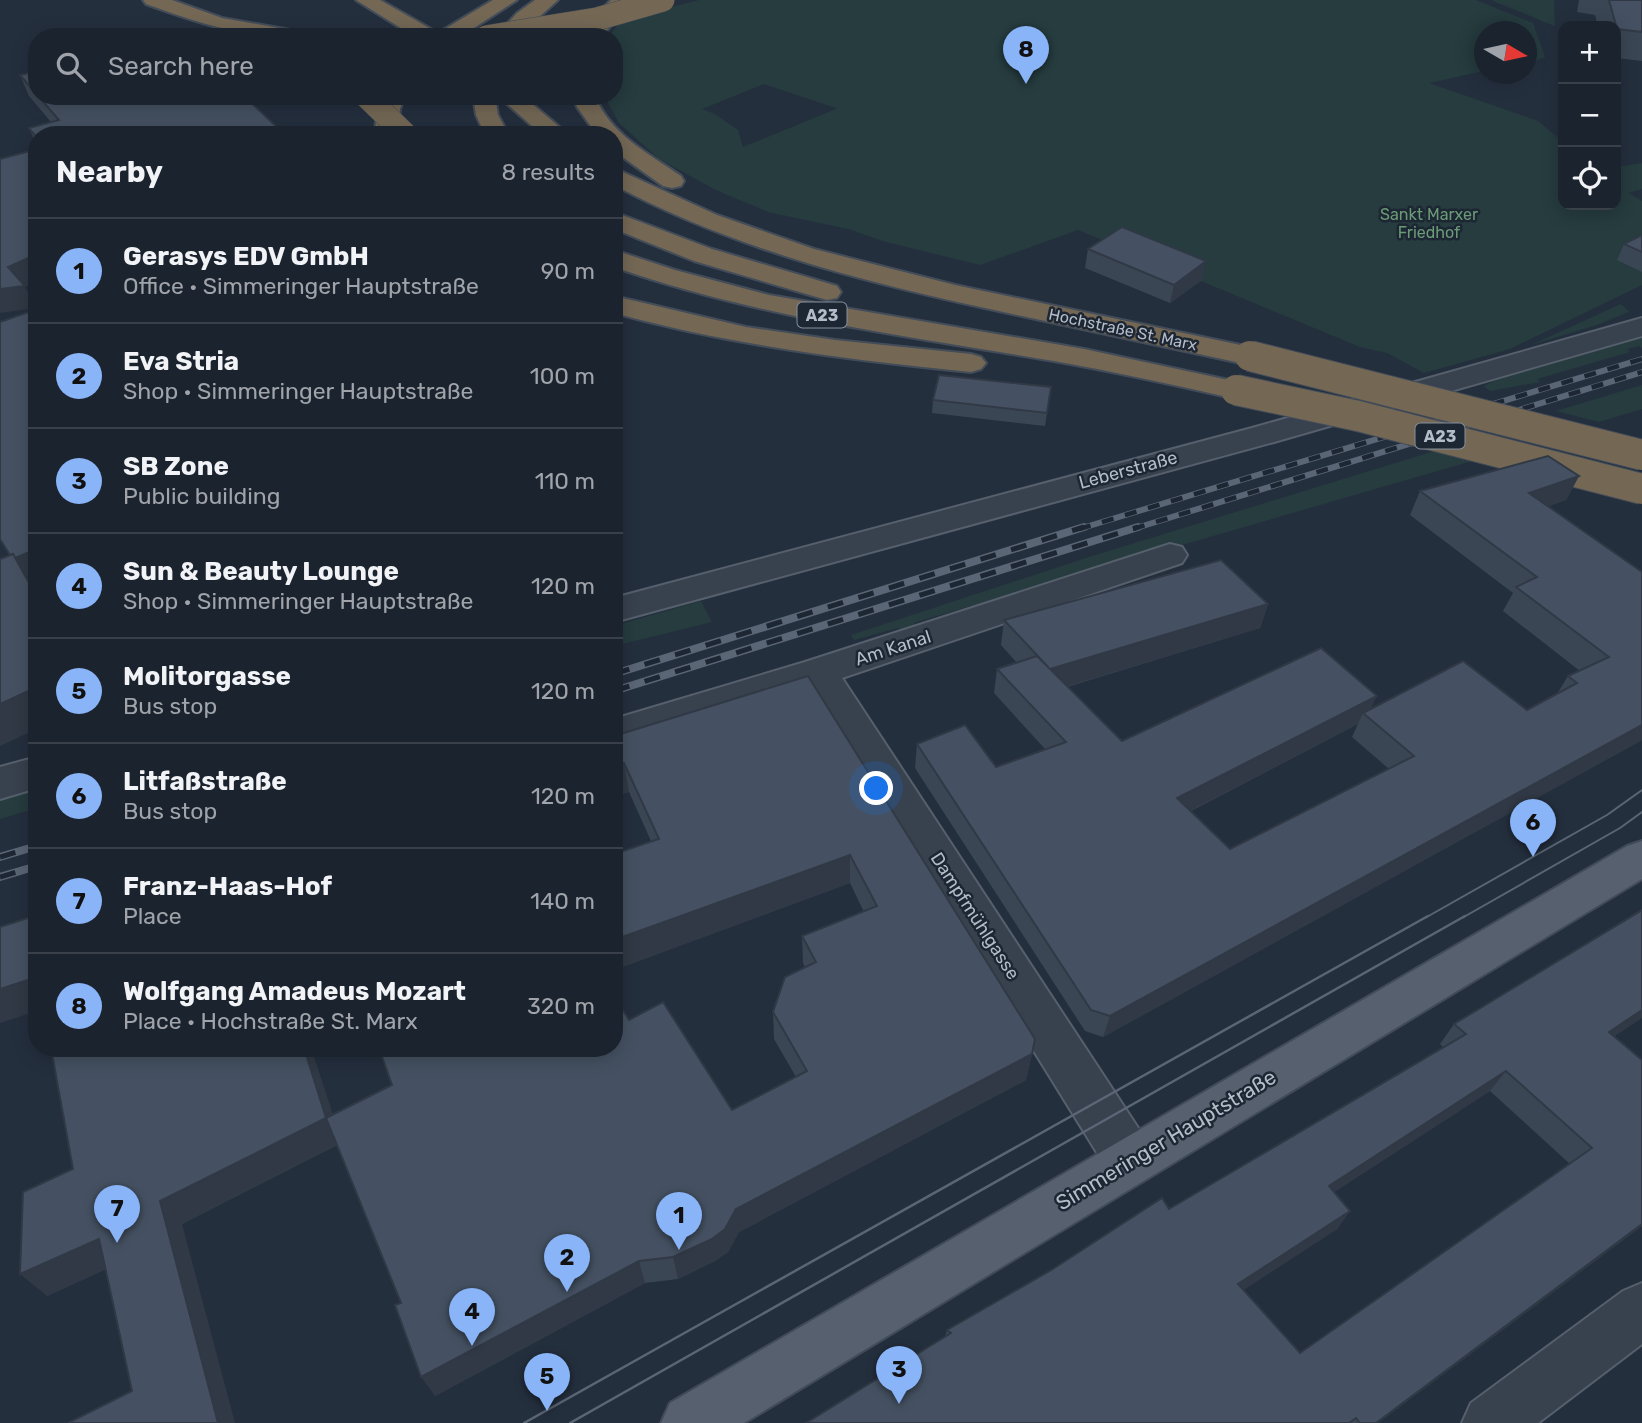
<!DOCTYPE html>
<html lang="en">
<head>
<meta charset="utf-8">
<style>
	:root { --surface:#1b232e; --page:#282f3a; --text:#f1f3f6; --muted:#a0a4aa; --line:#39404a; --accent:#8ab4f8 }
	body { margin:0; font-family:Rubik,sans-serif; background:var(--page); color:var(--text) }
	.controls { position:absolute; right:21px; top:21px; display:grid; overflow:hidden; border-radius:14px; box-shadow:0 4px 18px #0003 }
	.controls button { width:63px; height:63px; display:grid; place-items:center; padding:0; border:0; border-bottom:2px solid var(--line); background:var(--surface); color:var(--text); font:35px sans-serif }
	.compass { position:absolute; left:1474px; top:21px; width:63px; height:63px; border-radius:50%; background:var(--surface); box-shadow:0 4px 18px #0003; rotate:99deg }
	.you { position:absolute; left:877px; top:789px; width:24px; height:24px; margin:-18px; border:5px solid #fff; border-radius:50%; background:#1a73e8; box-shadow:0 0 0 10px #1a73e833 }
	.badge { display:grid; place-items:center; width:46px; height:46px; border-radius:50%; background:var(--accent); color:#111; font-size:23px; font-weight:700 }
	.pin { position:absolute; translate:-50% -58px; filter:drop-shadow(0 2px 4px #0008) }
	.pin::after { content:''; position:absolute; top:37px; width:24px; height:21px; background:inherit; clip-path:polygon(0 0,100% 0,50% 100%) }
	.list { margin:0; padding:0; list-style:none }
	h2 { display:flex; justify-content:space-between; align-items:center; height:91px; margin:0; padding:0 28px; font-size:30px }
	h2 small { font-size:23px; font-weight:400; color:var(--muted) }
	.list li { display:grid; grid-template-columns:46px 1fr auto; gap:21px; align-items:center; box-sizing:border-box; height:105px; padding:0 28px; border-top:2px solid var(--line) }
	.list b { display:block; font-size:26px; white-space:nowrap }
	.list p { margin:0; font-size:23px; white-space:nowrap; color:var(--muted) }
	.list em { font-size:23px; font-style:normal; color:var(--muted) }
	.icon { flex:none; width:38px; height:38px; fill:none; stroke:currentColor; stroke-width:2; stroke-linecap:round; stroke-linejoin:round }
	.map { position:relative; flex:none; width:1642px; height:1423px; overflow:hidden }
	.search { position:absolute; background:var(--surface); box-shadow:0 4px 18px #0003; left:28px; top:28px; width:595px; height:77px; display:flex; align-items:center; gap:18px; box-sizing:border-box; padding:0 24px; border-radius:28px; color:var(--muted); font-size:26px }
	.panel { position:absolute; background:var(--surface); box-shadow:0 4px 18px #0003; left:28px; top:126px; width:595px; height:931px; border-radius:28px }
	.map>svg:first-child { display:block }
</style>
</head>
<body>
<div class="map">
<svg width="1642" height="1423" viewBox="0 0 1642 1423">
	<rect width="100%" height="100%" fill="#242f3e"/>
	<g fill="#263c3f" fill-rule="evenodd">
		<path d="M699,0H1476L1533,23L1545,57L1527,63L1526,32H1484V71L1429,83L1538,121L1563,142V205H1616V167L1642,163V189L1629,193L1642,201V285L1510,349L1424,373L1387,353L1360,347L1078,230L980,265L886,242L848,229L768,212L716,190L659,159L619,123L604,96H614V37H610L620,20ZM764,84L836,108V109L743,147L738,130L715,114L702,109Z"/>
		<path d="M1554,0L1555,26L1493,1L1494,0Z"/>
		<path d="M1621,304L1629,312L1597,325L1531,345Z"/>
		<path d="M1642,337V348L1639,346L1627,349L1630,352L1537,379L1540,382L1490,391L1484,386L1494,381Z"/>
		<path d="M1642,385V409L1599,422L1556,411Z"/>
		<path d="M1441,449L1479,459L933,617L914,623L915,627L904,631L898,628L854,640L851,635L1089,557Z"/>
		<path d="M701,601L712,622L614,646V626Z"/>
		<path d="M37,788V808L0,819V799Z"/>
	</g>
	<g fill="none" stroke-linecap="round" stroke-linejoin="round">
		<g stroke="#565f6c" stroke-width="4">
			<g id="minor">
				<path d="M1642,318V336L1274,442L614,622V598L1252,428Z"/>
				<path d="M1170,544L1182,547L1187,555L1182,563L842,678L1148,1143L1155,1160L1148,1177L1130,1184L1112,1177L809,688L614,749V719L805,662Z"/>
				<path d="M37,757V788L0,799V767Z"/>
				<path d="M1642,1283V1344L1538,1423H1462L1471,1403L1623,1291Z"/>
			</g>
		</g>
		<g stroke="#414a57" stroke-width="4">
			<path id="major" d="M1642,841V879L744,1423H661L670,1403L1627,846Z"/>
		</g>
		<g stroke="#434c59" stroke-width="4">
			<g id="highway">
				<path d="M143,0H172L222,18L296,31L303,33L306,37C241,37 207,26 146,4Z"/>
				<path d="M356,0H380L438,33L493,0H517L460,37H415Z"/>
				<path d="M535,0H558L517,37H495L517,13Z"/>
				<path d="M611,0H633L601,37H580L596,15Z"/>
				<path d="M383,96H405L400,109L398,135H374L378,109Z"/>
				<path d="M473,96H495L498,115L509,135H485L476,115Z"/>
				<path d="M498,96H523L569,135H542Z"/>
				<path d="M573,96H595C610,134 649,154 681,176L684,181L681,186L672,188L663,186L614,151V135H597L577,107Z"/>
				<path d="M614,168L717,215L814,249L955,285L1250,347L1260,350L1265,356L1260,362L1250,365C1174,349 1098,332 1022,316C881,286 742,253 614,185Z"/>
				<path d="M614,212L712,249L837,286L841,292L837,298L827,300L694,261L614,229Z"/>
				<path d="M614,250L675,270L769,295L1084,349L1247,384L1251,390L1247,396L1236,399C1176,385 1115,372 1054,361C906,336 757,317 614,267Z"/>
				<path d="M614,296L746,327L835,340L971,354L981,357L986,363L981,369L971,372C850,360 731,345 614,313Z"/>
			</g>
		</g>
		<use href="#minor" fill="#38414e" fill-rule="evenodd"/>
		<use href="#major" fill="#56606e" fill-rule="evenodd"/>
		<use href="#highway" fill="#746855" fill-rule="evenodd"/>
		<g stroke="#5a6575" stroke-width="2">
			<path d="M1425,918L1607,815L1642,790"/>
			<path d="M1462,918L1620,828L1642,812"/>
		</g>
		<g stroke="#5a6575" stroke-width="2.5">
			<path d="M524,1423L1428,916"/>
			<path d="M570,1423L1465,916"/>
		</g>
		<g stroke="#5a6575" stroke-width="6">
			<g id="rail-far1">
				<path d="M1079,529L1642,359"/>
				<path d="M1133,529L1642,372"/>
			</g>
		</g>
		<g stroke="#5a6575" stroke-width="8">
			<g id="rail">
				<path d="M614,674L1084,527"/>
				<path d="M614,691L1138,527"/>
				<path d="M0,857L37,846"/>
				<path d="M0,877L37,866"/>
			</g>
		</g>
		<use href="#rail-far1" stroke="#1d2633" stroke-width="4.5" stroke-dasharray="12" stroke-linecap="butt"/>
		<use href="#rail" stroke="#1d2633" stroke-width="5" stroke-dasharray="16" stroke-linecap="butt"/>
		<g stroke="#434c59" stroke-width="24" stroke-linecap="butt">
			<g id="highway-bridge-far1">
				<path d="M486,37L597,19L663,0"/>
				<path d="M366,96L406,135"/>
			</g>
		</g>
		<g stroke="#434c59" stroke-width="32" stroke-linecap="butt">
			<g id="highway-bridge">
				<path d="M1250,356L1642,455"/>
				<path d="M1236,390L1358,416L1642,489"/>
			</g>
		</g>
		<use href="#highway-bridge-far1" stroke="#746855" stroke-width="23"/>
		<use href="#highway-bridge" stroke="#746855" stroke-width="30"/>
	</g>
	<g fill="#3b4654" fill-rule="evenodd">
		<path d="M1579,0H1642V61L1616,58V26H1598L1595,15L1577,12Z"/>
		<path d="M37,71V96H244L37,135V146L29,128L51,122L29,96L20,75Z"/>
		<path d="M1642,235V272L1617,260L1624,244Z"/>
		<path d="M1088,249L1202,280L1170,303L1085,268Z"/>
		<path d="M1051,387L1045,426L932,413L933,400Z"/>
		<path d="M1579,476L1566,500L1548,506L1642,572V740L1103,1037L1085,1031L915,768L917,744L996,767L1045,749L994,693L997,669L1017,663L1001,645L1004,620L1268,604L1260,628L1067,687L1122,741L1371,709L1527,710L1557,694L1568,676L1580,671L1503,611L1513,593L1410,515L1420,491ZM1358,724L1352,737L1389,769L1230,849L1191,811Z"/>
		<path d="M808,676L1032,1054L1026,1080L739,1232L728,1252L715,1261L678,1279L645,1283L435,1396L401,1303L337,1145L182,1224L132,1391L106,1269L47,1296L73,1169L311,1048L332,1114L463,1049L629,1020L732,1110L796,1077L774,1039L773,1012L805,967L803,963L802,936L864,912L850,883L614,970V854L651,841L629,792L614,796V736Z"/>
		<path d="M1454,1024L1615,1036L1642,1060V1226L1378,1423H806L945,1337L947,1330L1169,1209L1443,1047L1440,1044ZM1490,1091L1570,1164L1300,1353L1243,1290L1337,1229L1350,1211L1334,1192Z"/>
	</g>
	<g fill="#303945">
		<path d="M279,129L281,135H266V133Z"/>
		<path d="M37,254V282L25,287L36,308L0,313V289L8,267Z"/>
		<path d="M1206,261L1202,280L1170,303L1174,285Z"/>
		<path d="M1579,476L1566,500L1517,518L1529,493Z"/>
		<path d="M37,549V573L26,577L37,595V597L13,558Z"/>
		<path d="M1268,604L1260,628L1045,693L1050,669Z"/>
		<path d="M37,687V729L0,746V704Z"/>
		<path d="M1377,696L1367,717L1363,713L1358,724L1170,821L1177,798Z"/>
		<path d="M1642,725V740L1103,1037L1110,1016Z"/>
		<path d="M624,763L629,792L614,796V766Z"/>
		<path d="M850,855V883L614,970V940Z"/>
		<path d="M37,977V1011L0,1023V989Z"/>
		<path d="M1642,1010V1018L1591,1052L1609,1032Z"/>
		<path d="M304,1048H311L342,1142L182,1224L235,1423H218L160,1201Z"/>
		<path d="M1032,1054L1026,1080L739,1232L728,1252L715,1261L678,1279L673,1257L736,1209Z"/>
		<path d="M1506,1071L1490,1091L1316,1204L1329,1186Z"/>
		<path d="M1350,1211L1337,1229L1227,1301L1238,1284Z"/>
		<path d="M1642,1224V1226L1378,1423H1376Z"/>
		<path d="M99,1239L123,1261L47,1296L20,1274Z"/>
		<path d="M639,1261L645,1283L435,1396L421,1377Z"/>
	</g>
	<g fill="#455162" stroke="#303945" stroke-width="2" fill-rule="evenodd">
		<path d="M1609,0H1642V32L1617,29Z"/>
		<path d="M185,33L189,37H171Z"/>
		<path d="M37,71V95L20,75Z"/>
		<path d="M38,96H244L279,129L266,133L267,135H37V138L29,128L59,120Z"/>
		<path d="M37,149V254L8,267L25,286L0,289V159Z"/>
		<path d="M1122,227L1206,261L1174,285L1088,249Z"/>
		<path d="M1642,235V252L1624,244Z"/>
		<path d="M37,309V549L15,558L13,554L10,555L0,539V322Z"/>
		<path d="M939,375L1051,387L1047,413L933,400Z"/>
		<path d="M1548,456L1579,476L1529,493L1642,572V725L1110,1016L1091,1010L917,744L965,725L996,767L1066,742L997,669L1037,656L1049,668L1004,620L1221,560L1268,604L1050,669L1122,741L1321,648L1377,696L1177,798L1230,849L1414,756L1363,713L1463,661L1527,710L1577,683L1568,676L1609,657L1516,587L1537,577L1420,491Z"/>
		<path d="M13,554L37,597V687L0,704V559Z"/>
		<path d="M808,676L1035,1039L1032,1054L736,1209L725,1229L712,1239L673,1257L639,1261L421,1377L395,1305L401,1303L326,1118L392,1085L379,1048H463V1049L466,1048H614V996L629,1020L663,1002L732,1110L807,1071L773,1012L785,977L816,962L802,936L877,906L850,855L614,940V854L659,839L624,763L614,766V736Z"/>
		<path d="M1642,910V1010L1609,1032L1642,1060V1224L1376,1423H1360L1356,1418L1349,1423H806L951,1333L947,1330L1053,1269L1162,1198L1169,1209L1466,1034L1454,1024ZM1506,1071L1592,1148L1300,1353L1238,1284L1350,1211L1329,1186Z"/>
		<path d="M37,915V977L0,989V927Z"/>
		<path d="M51,1048H304L326,1118L160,1201L218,1423H68L132,1391L99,1239L20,1274L23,1192L73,1169Z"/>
	</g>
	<g text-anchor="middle" stroke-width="5" stroke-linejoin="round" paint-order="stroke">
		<g font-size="16" fill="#6b9a76" stroke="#1d2633">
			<text x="1429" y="220">Sankt Marxer<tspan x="1429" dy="18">Friedhof</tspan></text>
		</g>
		<g fill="#1d2633" stroke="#878f9c" stroke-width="2">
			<rect x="797.5" y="302.5" width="49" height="25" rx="5"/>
			<rect x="1415.5" y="423.5" width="49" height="25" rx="5"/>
		</g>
		<g font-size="16" font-weight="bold" fill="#b4bcc9">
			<text x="822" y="321">A23</text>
			<text x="1440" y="442">A23</text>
		</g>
		<g font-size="16" fill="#b4bcc9" stroke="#1d2633">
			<text transform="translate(1123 329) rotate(12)" y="6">Hochstraße St. Marx</text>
		</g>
		<g font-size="18" fill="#b4bcc9" stroke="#1d2633">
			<text transform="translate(1128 470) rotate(-15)" y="6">Leberstraße</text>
			<text transform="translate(893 648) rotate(-18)" y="6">Am Kanal</text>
			<text transform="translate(975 916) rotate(57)" y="6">Dampfmühlgasse</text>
		</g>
		<g font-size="21" fill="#b4bcc9" stroke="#1d2633">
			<text transform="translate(1166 1140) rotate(-31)" y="7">Simmeringer Hauptstraße</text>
		</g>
	</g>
</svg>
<div class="controls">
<button>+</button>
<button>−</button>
<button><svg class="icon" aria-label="locate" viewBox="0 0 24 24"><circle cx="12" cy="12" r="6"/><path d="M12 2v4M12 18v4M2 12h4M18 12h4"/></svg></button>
</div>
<svg class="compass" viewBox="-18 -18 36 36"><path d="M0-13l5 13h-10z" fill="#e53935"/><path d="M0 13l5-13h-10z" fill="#a0a4aa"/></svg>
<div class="you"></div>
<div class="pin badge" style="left:679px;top:1250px">1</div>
<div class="pin badge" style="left:567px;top:1292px">2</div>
<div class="pin badge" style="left:899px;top:1404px">3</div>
<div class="pin badge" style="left:472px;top:1346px">4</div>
<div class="pin badge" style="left:547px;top:1411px">5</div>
<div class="pin badge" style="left:1533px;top:857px">6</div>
<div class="pin badge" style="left:117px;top:1243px">7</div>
<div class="pin badge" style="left:1026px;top:84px">8</div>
<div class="search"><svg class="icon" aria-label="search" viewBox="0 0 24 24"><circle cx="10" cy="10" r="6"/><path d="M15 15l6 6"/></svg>Search here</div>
<section class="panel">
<h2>Nearby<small>8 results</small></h2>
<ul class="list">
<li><span class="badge">1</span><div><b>Gerasys EDV GmbH</b><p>Office · Simmeringer Hauptstraße</p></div><em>90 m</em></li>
<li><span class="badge">2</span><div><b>Eva Stria</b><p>Shop · Simmeringer Hauptstraße</p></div><em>100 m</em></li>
<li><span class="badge">3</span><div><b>SB Zone</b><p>Public building</p></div><em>110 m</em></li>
<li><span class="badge">4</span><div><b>Sun &amp; Beauty Lounge</b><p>Shop · Simmeringer Hauptstraße</p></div><em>120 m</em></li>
<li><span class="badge">5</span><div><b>Molitorgasse</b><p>Bus stop</p></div><em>120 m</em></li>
<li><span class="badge">6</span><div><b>Litfaßstraße</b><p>Bus stop</p></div><em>120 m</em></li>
<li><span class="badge">7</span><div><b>Franz-Haas-Hof</b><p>Place</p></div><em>140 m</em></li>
<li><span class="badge">8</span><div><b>Wolfgang Amadeus Mozart</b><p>Place · Hochstraße St. Marx</p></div><em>320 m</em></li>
</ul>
</section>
</div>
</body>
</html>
